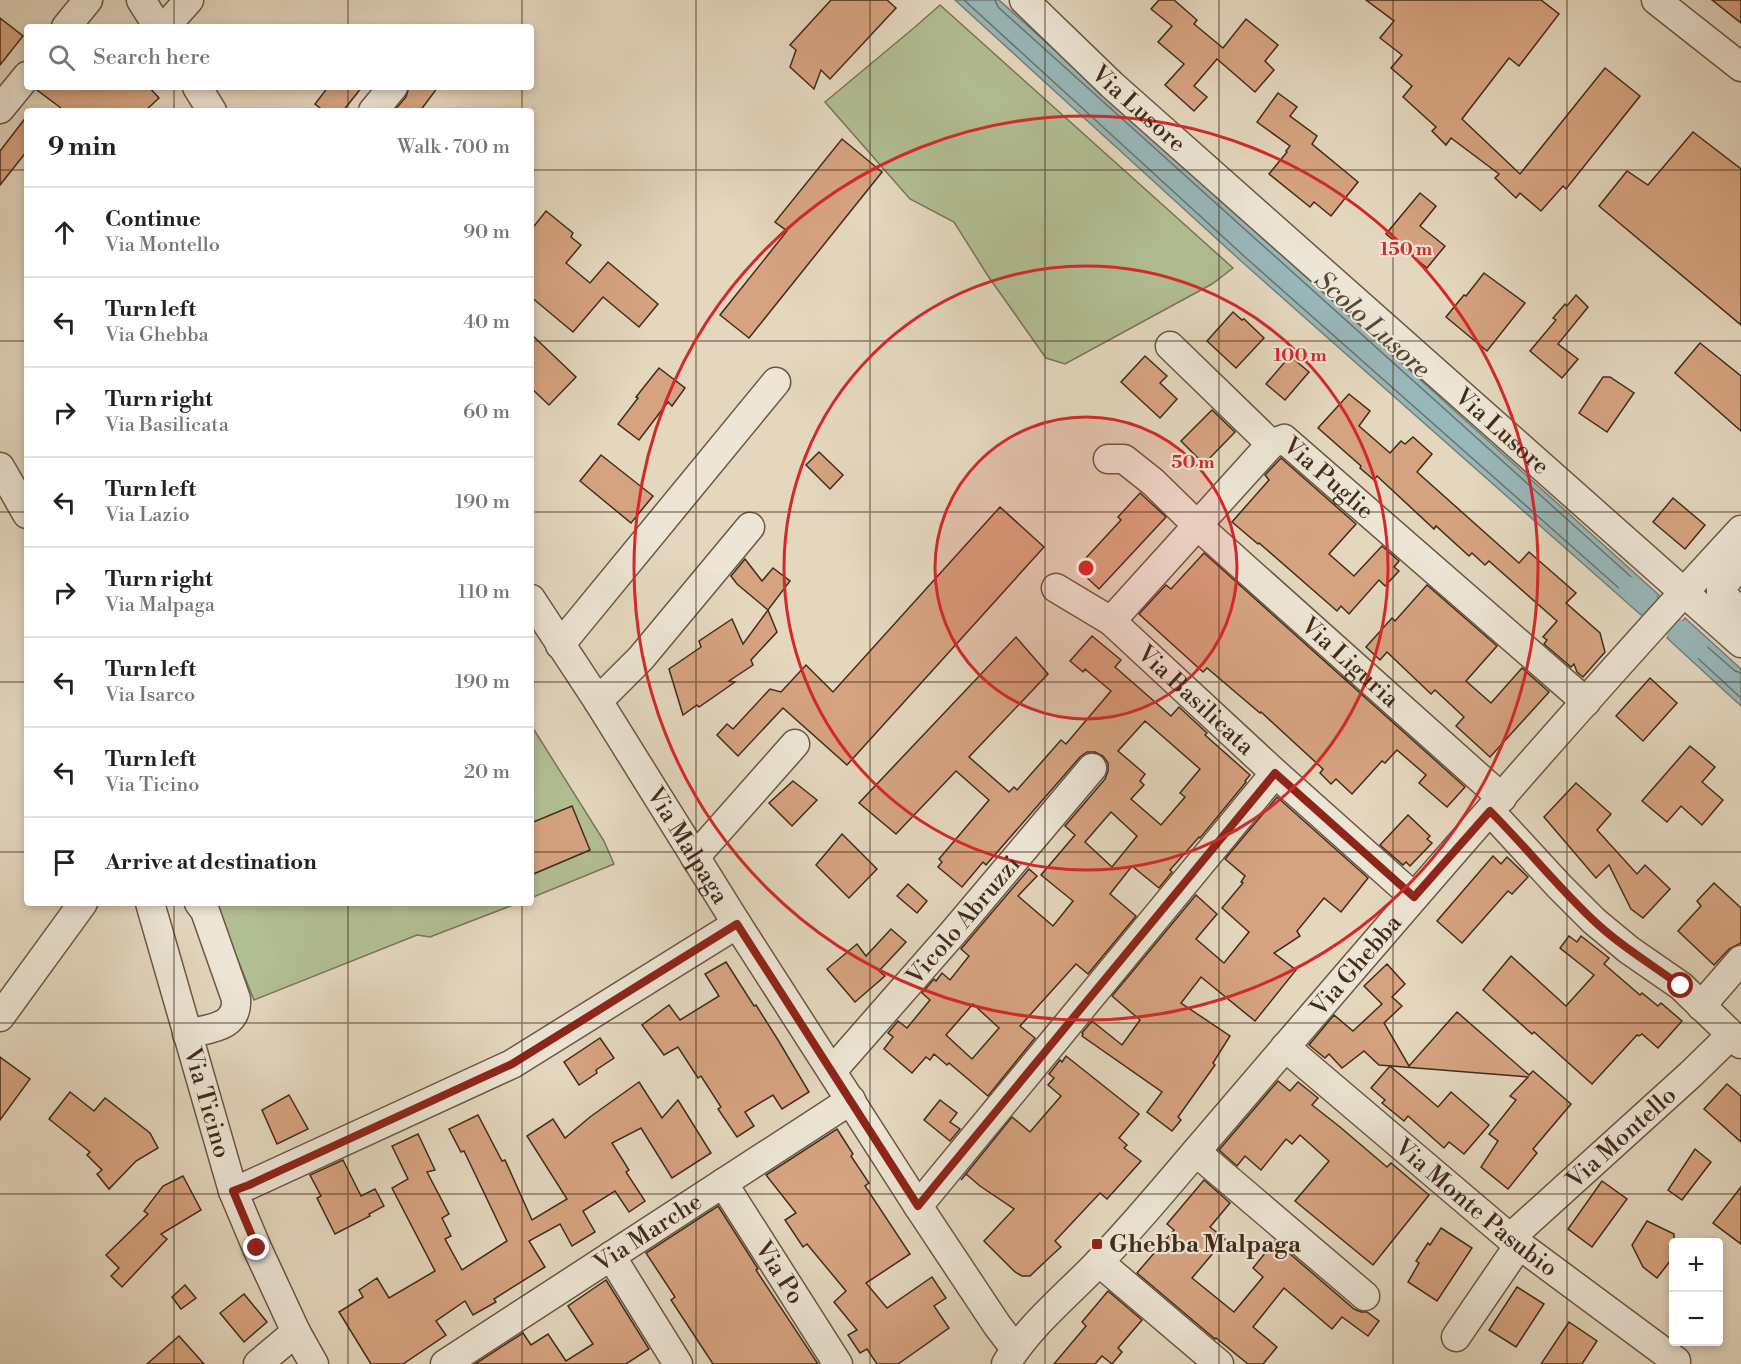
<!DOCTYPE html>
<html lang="en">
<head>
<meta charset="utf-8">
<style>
	:root { --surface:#fff; --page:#f2f2f2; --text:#222; --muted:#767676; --line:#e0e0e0 }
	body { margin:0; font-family:"Libre Bodoni",serif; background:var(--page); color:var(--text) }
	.controls { position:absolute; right:18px; bottom:18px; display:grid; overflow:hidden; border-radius:6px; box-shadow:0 3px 9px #0003 }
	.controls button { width:54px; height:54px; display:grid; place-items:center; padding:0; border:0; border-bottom:2px solid var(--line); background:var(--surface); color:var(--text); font:30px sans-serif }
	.stop { position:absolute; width:18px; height:18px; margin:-14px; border:4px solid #8f2418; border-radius:50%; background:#fff }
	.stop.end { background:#8f2418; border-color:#fff; box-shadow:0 2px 6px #0008 }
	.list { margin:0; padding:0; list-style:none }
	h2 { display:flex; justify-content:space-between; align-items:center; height:78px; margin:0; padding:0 24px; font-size:26px }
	h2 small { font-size:20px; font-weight:400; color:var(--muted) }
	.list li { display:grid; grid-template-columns:39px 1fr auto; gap:18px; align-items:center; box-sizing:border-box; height:90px; padding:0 24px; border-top:2px solid var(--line) }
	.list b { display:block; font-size:22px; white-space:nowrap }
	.list p { margin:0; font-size:20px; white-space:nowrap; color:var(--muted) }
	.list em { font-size:20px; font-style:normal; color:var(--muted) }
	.icon { flex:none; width:33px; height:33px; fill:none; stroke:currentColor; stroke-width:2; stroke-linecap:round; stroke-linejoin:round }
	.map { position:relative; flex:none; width:1741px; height:1364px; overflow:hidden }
	.search { position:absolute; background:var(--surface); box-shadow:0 3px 9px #0003; left:24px; top:24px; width:510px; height:66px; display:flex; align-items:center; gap:15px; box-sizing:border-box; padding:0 21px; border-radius:6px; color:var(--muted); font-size:22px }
	.panel { position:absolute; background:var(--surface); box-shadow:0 3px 9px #0003; left:24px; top:108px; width:510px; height:798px; border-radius:6px }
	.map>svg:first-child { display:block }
</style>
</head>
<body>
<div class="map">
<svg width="1741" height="1364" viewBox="0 0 1741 1364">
	<rect width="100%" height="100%" fill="#e4d7be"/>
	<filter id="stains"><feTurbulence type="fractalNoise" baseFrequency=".00333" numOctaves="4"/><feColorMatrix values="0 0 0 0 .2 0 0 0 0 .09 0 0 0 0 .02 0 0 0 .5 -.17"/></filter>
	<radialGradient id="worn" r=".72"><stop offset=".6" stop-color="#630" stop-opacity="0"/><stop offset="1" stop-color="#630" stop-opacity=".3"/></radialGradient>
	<g fill="#b2be93" stroke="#7a7556" stroke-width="1.5">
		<path d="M940,5L1233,268L1212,284L1065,364L1046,358L988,276L954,222L910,199L825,102L915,27Z"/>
		<path d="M531,725L604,841L614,864L531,898Z"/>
		<path d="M215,903H518L430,937L417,935L254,1000Z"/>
	</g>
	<g fill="#98b7ba" stroke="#767f7a" stroke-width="1.5">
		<path d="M955,0H999L1659,595L1641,615L1241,261Z"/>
		<path d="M1685,618L1741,669V706L1667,638Z"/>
	</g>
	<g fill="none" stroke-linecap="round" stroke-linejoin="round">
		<g stroke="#6e726a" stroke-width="1.5">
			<path d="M964,0L1245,257L1638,605H1642L1649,597V593L998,7L995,0"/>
			<path d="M1741,673L1735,671L1687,629H1684L1677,636L1678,640L1741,698"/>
		</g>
		<path stroke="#98b7ba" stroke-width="21" d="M1629,587L1697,648"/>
	</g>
	<g fill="#d6a380" stroke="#432c1a" stroke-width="1.5" fill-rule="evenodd">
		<path d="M831,0H887L896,8L830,79L821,70L814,89L790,67L796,50L790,45Z"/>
		<path d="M1159,0H1174L1197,20L1194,24L1223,48L1246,19L1278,45L1265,61L1274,70L1255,92L1217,59L1194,86L1207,97L1194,111L1165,85L1184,64L1158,42L1172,26L1151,9Z"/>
		<path d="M1366,0H1541L1559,14L1519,66L1509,58L1462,119L1520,174L1605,68L1640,96L1566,189L1563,186L1541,211L1520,193L1516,198L1495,178L1499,174L1451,138L1446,145L1432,131L1436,127L1403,97L1412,86L1391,68L1402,55L1380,38L1394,21Z"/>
		<path d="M1712,0H1741V23Z"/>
		<path d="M0,18L23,36L0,65Z"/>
		<path d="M39,87H149L159,98L145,111H65L37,90Z"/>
		<path d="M328,87H362L343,111H324L315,104Z"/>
		<path d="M409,87H438L420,111H394L406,97Z"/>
		<path d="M1278,93L1297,107L1290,116L1317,136L1312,144L1358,182L1331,216L1314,202L1310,207L1269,174L1287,152L1286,151L1290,146L1257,122Z"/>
		<path d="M27,116V151L0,185V151Z"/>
		<path d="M1693,132L1741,169V325L1599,206L1627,171L1648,185Z"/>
		<path d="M842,139L882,172L749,338L720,315L787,231L775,222Z"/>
		<path d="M1420,193L1436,206L1420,226L1445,246L1427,268L1386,234Z"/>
		<path d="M546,211L573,233L571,237L581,245L566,263L590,283L608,262L658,304L639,327L603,297L573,332L531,297V230Z"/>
		<path d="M1484,273L1525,303L1487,351L1446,317L1464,295L1466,296Z"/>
		<path d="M1576,295L1588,307L1558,344L1578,359L1562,378L1530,351L1556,320L1553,318L1565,304L1567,306Z"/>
		<path d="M1233,312L1242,320L1244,319L1264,338L1236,368L1207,341Z"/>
		<path d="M531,334L576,377L549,405L531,388Z"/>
		<path d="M1700,343L1741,376V431L1675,373Z"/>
		<path d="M1145,356L1167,376L1160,383L1177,399L1160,418L1121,382Z"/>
		<path d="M1290,356L1309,372L1285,400L1266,384Z"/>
		<path d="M659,368L685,388L672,406L668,402L639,440L618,424L638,398L636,397Z"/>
		<path d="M1603,377H1610L1634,393L1607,432L1579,413Z"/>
		<path d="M1349,394L1370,411L1359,426L1390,453L1401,441L1405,444L1413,437L1432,454L1417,472L1519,563L1529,552L1576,593L1566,603L1600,633L1605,652L1583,677L1577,672L1574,664L1571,667L1544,644L1547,640L1543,637L1557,621L1489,561L1485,565L1472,553L1469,556L1436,526L1434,529L1377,476L1374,480L1360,468L1361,466L1318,428Z"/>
		<path d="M1212,410L1235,432L1204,464L1181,441Z"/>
		<path d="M819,452L843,475L830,489L806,465Z"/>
		<path d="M601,455L653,496L631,523L580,481Z"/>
		<path d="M1281,458L1356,524L1329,554L1354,576L1382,546L1399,561L1394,567L1399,571L1385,586L1379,580L1349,614L1341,606L1337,611L1259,543L1258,544L1232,522L1269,480L1265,475Z"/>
		<path d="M1140,493L1166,517L1099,589L1080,571L1088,562L1085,559L1121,520L1118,517Z"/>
		<path d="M1673,498L1705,525L1685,549L1653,522Z"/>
		<path d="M1000,507L1044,547L847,765L783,708L738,756L717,735L727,724L733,729L770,689L781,692L806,665L833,692Z"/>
		<path d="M1204,553L1465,787L1447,807L1419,783L1426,775L1397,750L1385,763L1382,761L1352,794L1336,779L1331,784L1320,773L1323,769L1261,712L1260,713L1207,668L1203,672L1139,614L1166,585L1171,589Z"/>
		<path d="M745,559L762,581L773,568L790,581L768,610L737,584L731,576Z"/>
		<path d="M1427,585L1497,646L1466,681L1491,703L1522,668L1549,692L1490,757L1456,726L1464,717L1435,690L1431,694L1387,652L1380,660L1366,647L1392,618L1395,621Z"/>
		<path d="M768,610L777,632L751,660L753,665L729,681L735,682L699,707L697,705L683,715L669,669L701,647L699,641L732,619L743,644Z"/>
		<path d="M1092,636L1121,660L1115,667L1171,716L1179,707L1207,733L1205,735L1250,775L1245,781L1246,782L1200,838L1199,837L1170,870L1172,872L1159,888L1132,866L1110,894L1136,916L1088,974L1076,964L1020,1026L1035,1038L988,1096L949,1063L947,1065L934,1054L930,1060L926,1057L912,1073L884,1049L893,1037L888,1033L898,1021L907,1028L930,1000L922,993L934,979L936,981L942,973L950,980L969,956L961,949L1029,869L1037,876L1018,896L1053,926L1073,901L1041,875L1075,835L1065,826L1105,779L1108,771V763L1103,756L1095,752H1087L1080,757L986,865L983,862L962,887L938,867L942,862L939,859L989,800L956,771L896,834L859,803L1016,637L1048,674L969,757L1009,792L1014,787L1017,790L1061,740L1066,744L1111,691L1085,669L1083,672L1070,661ZM1145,721L1200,769L1180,793L1185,797L1161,825L1131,799L1144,785L1140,781L1145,774L1118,751ZM1111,812L1137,836L1112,867L1085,842ZM973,1004L999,1028L972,1059L946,1035Z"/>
		<path d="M1650,678L1677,703L1643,741L1616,716Z"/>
		<path d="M1690,746L1715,767L1702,782L1723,800L1702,825L1681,806L1667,822L1642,801Z"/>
		<path d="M793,781L817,800L792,826L769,803Z"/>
		<path d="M1576,783L1611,814L1597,830L1637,874L1645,865L1670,889L1643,918L1631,909L1609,865L1596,878L1544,817Z"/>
		<path d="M1277,797L1368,878L1341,912L1324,898L1297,931L1300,936L1274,953L1296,970L1255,1021L1201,977L1181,1003L1230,1036L1213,1063L1215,1065L1178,1117L1181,1120L1172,1131L1147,1112L1162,1092L1082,1036L1083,1034L1082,1033L1092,1021L1122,1045L1140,1020L1112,996L1196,895L1217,914L1196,939L1224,963L1249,932L1222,908L1243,883L1241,882L1245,876L1225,859Z"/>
		<path d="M572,806L590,850L531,875V823Z"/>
		<path d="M1408,815L1430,836L1427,839L1432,843L1410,866L1406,862L1403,865L1380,845Z"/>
		<path d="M842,834L877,869L849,898L816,865Z"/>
		<path d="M1493,856L1501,864L1507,857L1528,877L1512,894L1508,891L1462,943L1437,921Z"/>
		<path d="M1714,883L1741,908V943L1729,949L1714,965L1678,931L1701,906L1697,901Z"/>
		<path d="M908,884L927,901L917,913L897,896Z"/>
		<path d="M891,929L906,942L879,971L885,976L855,1002L827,969L857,944L866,956Z"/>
		<path d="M1569,936L1577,942L1581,936L1609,958L1604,964L1640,995L1642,993L1658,1006L1661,1003L1682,1021L1658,1048L1642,1034L1639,1036L1637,1035L1592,1084L1534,1032L1532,1034L1483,990L1511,956L1566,1006L1594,975L1560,948Z"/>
		<path d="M726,962L754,1006L756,1005L778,1040L809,1092L782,1109L773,1095L745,1112L754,1126L737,1137L718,1109L721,1107L701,1076L698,1078L678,1047L664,1055L642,1025L669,1005L680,1020L719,996L705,974Z"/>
		<path d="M1387,964L1405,984L1392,997L1402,1006L1384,1023L1409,1066L1457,1012L1529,1075L1533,1071L1571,1104L1533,1149L1537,1153L1508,1189L1481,1167L1498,1141L1489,1134L1516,1100L1510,1096L1528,1077L1379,1065L1364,1051L1342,1068L1329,1054L1325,1058L1309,1045L1334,1015L1353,1031L1382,1004L1364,986Z"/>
		<path d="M600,1038L614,1058L596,1070L597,1073L579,1085L564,1062Z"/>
		<path d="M1066,1056L1139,1114L1119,1138L1127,1145L1124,1148L1141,1161L1107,1199L1100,1193L1055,1241L1061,1247L1050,1257L1030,1276H1022L1015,1272L984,1241L1014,1209L980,1186L966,1174L961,1180L1012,1117L1030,1132L1042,1118L1061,1096L1048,1085L1054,1078L1049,1074L1060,1060L1062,1062Z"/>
		<path d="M0,1057L30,1079L0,1120Z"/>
		<path d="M1390,1066L1438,1107L1451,1092L1489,1125L1464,1154L1449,1142L1444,1148L1408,1116L1404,1121L1382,1103L1385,1100L1371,1088Z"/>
		<path d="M1278,1081L1290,1091L1298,1082L1318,1098L1312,1105L1340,1127L1387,1167L1391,1163L1429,1195L1373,1265L1295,1201L1329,1161L1300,1135L1292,1144L1286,1139L1261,1170L1245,1156L1237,1166L1219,1150Z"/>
		<path d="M639,1082L662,1118L678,1100L711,1153L672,1178L641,1128L612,1143L629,1170L626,1172L645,1201L629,1212L615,1191L583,1211L595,1232L572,1246L560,1224L529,1241L545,1267L494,1299L496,1302L473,1315L465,1301L436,1321L446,1335L403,1364H371L339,1312L363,1297L359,1290L377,1278L389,1298L435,1271L392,1188L408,1179L392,1146L418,1134L435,1170L427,1172L449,1214L442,1218L451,1236L445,1239L462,1270L507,1241L464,1151L461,1152L449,1129L478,1115L502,1161L505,1160L532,1220L567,1199L527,1136L553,1119L565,1138L590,1117Z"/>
		<path d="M1727,1084L1741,1096V1142L1704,1109Z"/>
		<path d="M70,1092L94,1111L105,1098L150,1133L158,1148L136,1161L109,1189L97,1174L102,1170L87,1155L90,1152L49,1119Z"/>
		<path d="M289,1095L308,1129L277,1144L262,1110Z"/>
		<path d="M940,1100L957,1113L950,1122L960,1129L950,1141L924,1120Z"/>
		<path d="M837,1129L853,1154L851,1156L869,1183L865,1186L910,1254L866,1283L887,1308L932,1277L946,1298L934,1306L949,1328L898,1364H877L867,1349L860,1353L848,1335L857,1330L834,1302L846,1291L807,1244L803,1247L785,1220L796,1213L766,1175Z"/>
		<path d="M1695,1149L1711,1162L1682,1200L1668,1190Z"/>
		<path d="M343,1160L361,1196L375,1189L384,1206L369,1214L370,1216L335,1234L317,1198L321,1196L310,1175Z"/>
		<path d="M183,1176L201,1210L161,1234L167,1239L122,1287L111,1276L119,1268L106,1255L148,1214L144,1211L163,1186Z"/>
		<path d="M1204,1180L1230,1203L1210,1227L1225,1239L1192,1278L1234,1312L1263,1277L1253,1268L1275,1241L1354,1309L1361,1312H1367L1379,1321L1368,1336L1342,1317L1332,1329L1284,1288L1253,1327L1277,1347L1263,1364H1248L1216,1338L1215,1339L1137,1273L1174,1230L1167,1224Z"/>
		<path d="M1602,1181L1627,1199L1592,1247L1568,1229Z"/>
		<path d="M1741,1187V1244L1713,1223Z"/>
		<path d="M718,1206L758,1269L756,1270L818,1364H713L671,1300L675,1297L646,1253Z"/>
		<path d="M1647,1221L1674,1234V1256L1657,1278L1643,1267L1632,1245Z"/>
		<path d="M1441,1228L1472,1248L1437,1301L1408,1282L1419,1263L1416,1261L1428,1243L1430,1245Z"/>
		<path d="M606,1280L649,1349L626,1364H475L523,1333L531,1345L548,1334L566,1361L593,1344L568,1306Z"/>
		<path d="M185,1285L196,1298L181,1309L172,1297Z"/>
		<path d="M1517,1287L1544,1304L1516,1347L1489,1330Z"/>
		<path d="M1108,1291L1142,1320L1118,1348L1122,1352L1112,1364L1102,1356L1095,1364H1054L1086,1326L1082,1322Z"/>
		<path d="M244,1294L267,1322L244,1342L220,1313Z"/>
		<path d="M1569,1322L1597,1341L1582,1364H1541Z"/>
		<path d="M179,1336L204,1364H147Z"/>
	</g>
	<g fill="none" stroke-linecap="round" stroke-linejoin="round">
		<g stroke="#6b5743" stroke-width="31">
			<g id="minor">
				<path d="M141,0L158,27"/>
				<path id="s1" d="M1024,0L1112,85L1741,643"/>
				<path d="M1656,0L1741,67"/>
				<path d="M66,27L88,0"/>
				<path d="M165,27L189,0"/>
				<path d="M197,87L212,111"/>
				<path d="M0,109L27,76"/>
				<path d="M373,111L393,87"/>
				<path d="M1170,346L1271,444"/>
				<path id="s2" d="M1108,459H1124L1153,482L1198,526L1502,798"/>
				<path d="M0,467L27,514"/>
				<path d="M1741,563L1721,588V594L1741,612"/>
				<path id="s3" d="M1056,588L1111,621L1271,444L1284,439L1586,702"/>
				<path id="s4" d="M531,599L598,701L737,924L918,1206L997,1325L1010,1342L1017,1346"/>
				<path id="s5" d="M1111,621L1275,773L1414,897"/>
				<path d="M560,645L776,382"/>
				<path d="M598,701L641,658L750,527"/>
				<path d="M1490,811L1559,886L1594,921L1629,950L1681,986L1741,1044"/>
				<path d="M695,857L795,744"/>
				<path id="s6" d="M150,903L233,1191L257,1248L296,1332L314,1364"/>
				<path d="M1701,1006L1741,960"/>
				<path d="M0,1017L83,903"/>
				<path d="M187,1034C210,1028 238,1028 236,999L205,911L199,903"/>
				<path id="s7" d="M1285,1047L1510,1238L1676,1361"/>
				<path id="s8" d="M832,1071L952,934L1092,768"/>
				<path d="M1196,1152L1365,1296"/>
				<path id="s9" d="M723,1183L838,1364"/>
				<path d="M233,1191L249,1185L512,1064L737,924"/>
				<path d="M918,1206L1275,773"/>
				<path id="s10" d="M1510,1238L1691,1074L1731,1035"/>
				<path d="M611,1256L678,1364"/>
				<path d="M1099,1262L1219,1364"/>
				<path d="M1456,1337L1519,1245"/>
				<path d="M258,1364L296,1332"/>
				<path id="s11" d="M445,1364L851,1100"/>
				<path id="s12" d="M1006,1364C1029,1326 1065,1297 1096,1265C1132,1228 1166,1187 1199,1148C1377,940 1555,731 1741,530"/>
			</g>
		</g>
		<use href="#minor" stroke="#ede5d5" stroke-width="28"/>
	</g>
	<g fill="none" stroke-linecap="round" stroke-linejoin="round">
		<path stroke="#8f2418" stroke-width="8" d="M257,1248L233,1191L249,1185L512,1064L737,924L918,1206L1275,773L1414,897L1490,811C1525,846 1556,885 1592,919C1619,945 1651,964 1681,986"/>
	</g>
	<path fill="none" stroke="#432c1a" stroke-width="1.5" stroke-opacity="0.55" d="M174,0V27M348,0V27M522,0V27M696,0V1364M870,0V1364M1045,0V1364M1219,0V1364M1393,0V1364M1567,0V1364M174,87V111M348,87V111M522,87V111M0,170H27M531,170H1741M0,341H27M531,341H1741M0,512H27M531,512H1741M0,682H27M531,682H1741M0,852H27M531,852H1741M174,903V1364M348,903V1364M522,903V1364M0,1023H1741M0,1194H1741"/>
	<circle cx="1086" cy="568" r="151" fill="#d62828" fill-opacity=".12"/>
	<g fill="none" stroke="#d62828" stroke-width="3">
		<circle cx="1086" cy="568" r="151"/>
		<circle cx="1086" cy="568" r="302"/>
		<circle cx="1086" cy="568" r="452"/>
	</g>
	<rect fill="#8f2418" stroke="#ede5d5" stroke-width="2" x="1091" y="1238" width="12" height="12" rx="3"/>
	<g text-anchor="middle" stroke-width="4.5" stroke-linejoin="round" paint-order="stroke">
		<g font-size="24" fill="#432c1a" stroke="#ede5d5">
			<text dy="8" stroke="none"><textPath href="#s1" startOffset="158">Via Lusore</textPath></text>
			<text dy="8" stroke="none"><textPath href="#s1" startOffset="644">Via Lusore</textPath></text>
			<text dy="8" stroke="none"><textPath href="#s3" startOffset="376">Via Puglie</textPath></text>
			<text dy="8" stroke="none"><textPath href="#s2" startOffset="320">Via Liguria</textPath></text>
			<text dy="8" stroke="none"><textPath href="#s5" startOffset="116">Via Basilicata</textPath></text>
			<text dy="8" stroke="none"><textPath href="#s4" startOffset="292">Via Malpaga</textPath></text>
			<text dy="8" stroke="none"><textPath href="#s8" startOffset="200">Vicolo Abruzzi</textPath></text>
			<text dy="8" stroke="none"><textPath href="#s12" startOffset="531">Via Ghebba</textPath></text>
			<text dy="8" stroke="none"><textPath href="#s6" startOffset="208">Via Ticino</textPath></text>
			<text dy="8" stroke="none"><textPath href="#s10" startOffset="150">Via Montello</textPath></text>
			<text dy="8" stroke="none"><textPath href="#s7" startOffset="250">Via Monte Pasubio</textPath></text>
			<text dy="8" stroke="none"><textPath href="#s11" startOffset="242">Via Marche</textPath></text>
			<text dy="8" stroke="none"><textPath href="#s9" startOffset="106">Via Po</textPath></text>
		</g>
		<g font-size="24" font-weight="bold" fill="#432c1a" stroke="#ede5d5" text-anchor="start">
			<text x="1109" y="1252">Ghebba Malpaga</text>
		</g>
		<g font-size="26" font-style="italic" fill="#54483a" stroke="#ede5d5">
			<text transform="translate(1373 324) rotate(42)" y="9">Scolo Lusore</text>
		</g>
	</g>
	<circle cx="1086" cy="568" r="9" fill="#d62828" stroke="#ede5d5" stroke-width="3"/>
	<g font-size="18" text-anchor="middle" font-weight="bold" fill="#d62828" stroke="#ede5d5" stroke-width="4.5" stroke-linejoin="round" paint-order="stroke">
		<text x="1406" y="255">150 m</text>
		<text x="1300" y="361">100 m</text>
		<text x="1193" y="468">50 m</text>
	</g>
	<rect width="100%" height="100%" filter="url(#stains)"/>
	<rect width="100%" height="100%" fill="url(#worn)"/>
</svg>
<div class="controls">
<button>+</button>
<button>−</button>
</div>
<div class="stop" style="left:1681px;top:986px"></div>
<div class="stop end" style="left:257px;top:1248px"></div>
<div class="search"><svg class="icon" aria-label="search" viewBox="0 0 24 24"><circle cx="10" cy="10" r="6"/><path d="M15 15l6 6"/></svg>Search here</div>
<section class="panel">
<h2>9 min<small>Walk · 700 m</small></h2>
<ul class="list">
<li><svg class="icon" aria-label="ahead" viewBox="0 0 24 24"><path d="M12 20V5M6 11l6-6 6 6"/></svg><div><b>Continue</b><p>Via Montello</p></div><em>90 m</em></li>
<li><svg class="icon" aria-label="left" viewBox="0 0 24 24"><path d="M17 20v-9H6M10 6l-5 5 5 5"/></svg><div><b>Turn left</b><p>Via Ghebba</p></div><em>40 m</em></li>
<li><svg class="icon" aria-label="right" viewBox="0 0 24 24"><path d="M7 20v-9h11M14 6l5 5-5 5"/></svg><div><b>Turn right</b><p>Via Basilicata</p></div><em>60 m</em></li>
<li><svg class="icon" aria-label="left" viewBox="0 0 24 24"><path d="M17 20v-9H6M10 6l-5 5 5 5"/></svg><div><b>Turn left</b><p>Via Lazio</p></div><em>190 m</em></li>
<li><svg class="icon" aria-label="right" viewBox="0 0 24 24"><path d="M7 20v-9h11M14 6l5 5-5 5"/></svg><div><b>Turn right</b><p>Via Malpaga</p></div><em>110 m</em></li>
<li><svg class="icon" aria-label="left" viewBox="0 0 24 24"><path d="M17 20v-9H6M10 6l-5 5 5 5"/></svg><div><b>Turn left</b><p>Via Isarco</p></div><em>190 m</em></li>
<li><svg class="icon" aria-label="left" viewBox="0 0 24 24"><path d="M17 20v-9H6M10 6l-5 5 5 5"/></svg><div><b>Turn left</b><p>Via Ticino</p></div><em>20 m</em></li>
<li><svg class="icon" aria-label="arrive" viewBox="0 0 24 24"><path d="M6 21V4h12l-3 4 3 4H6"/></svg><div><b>Arrive at destination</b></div></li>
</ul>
</section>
</div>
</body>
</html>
